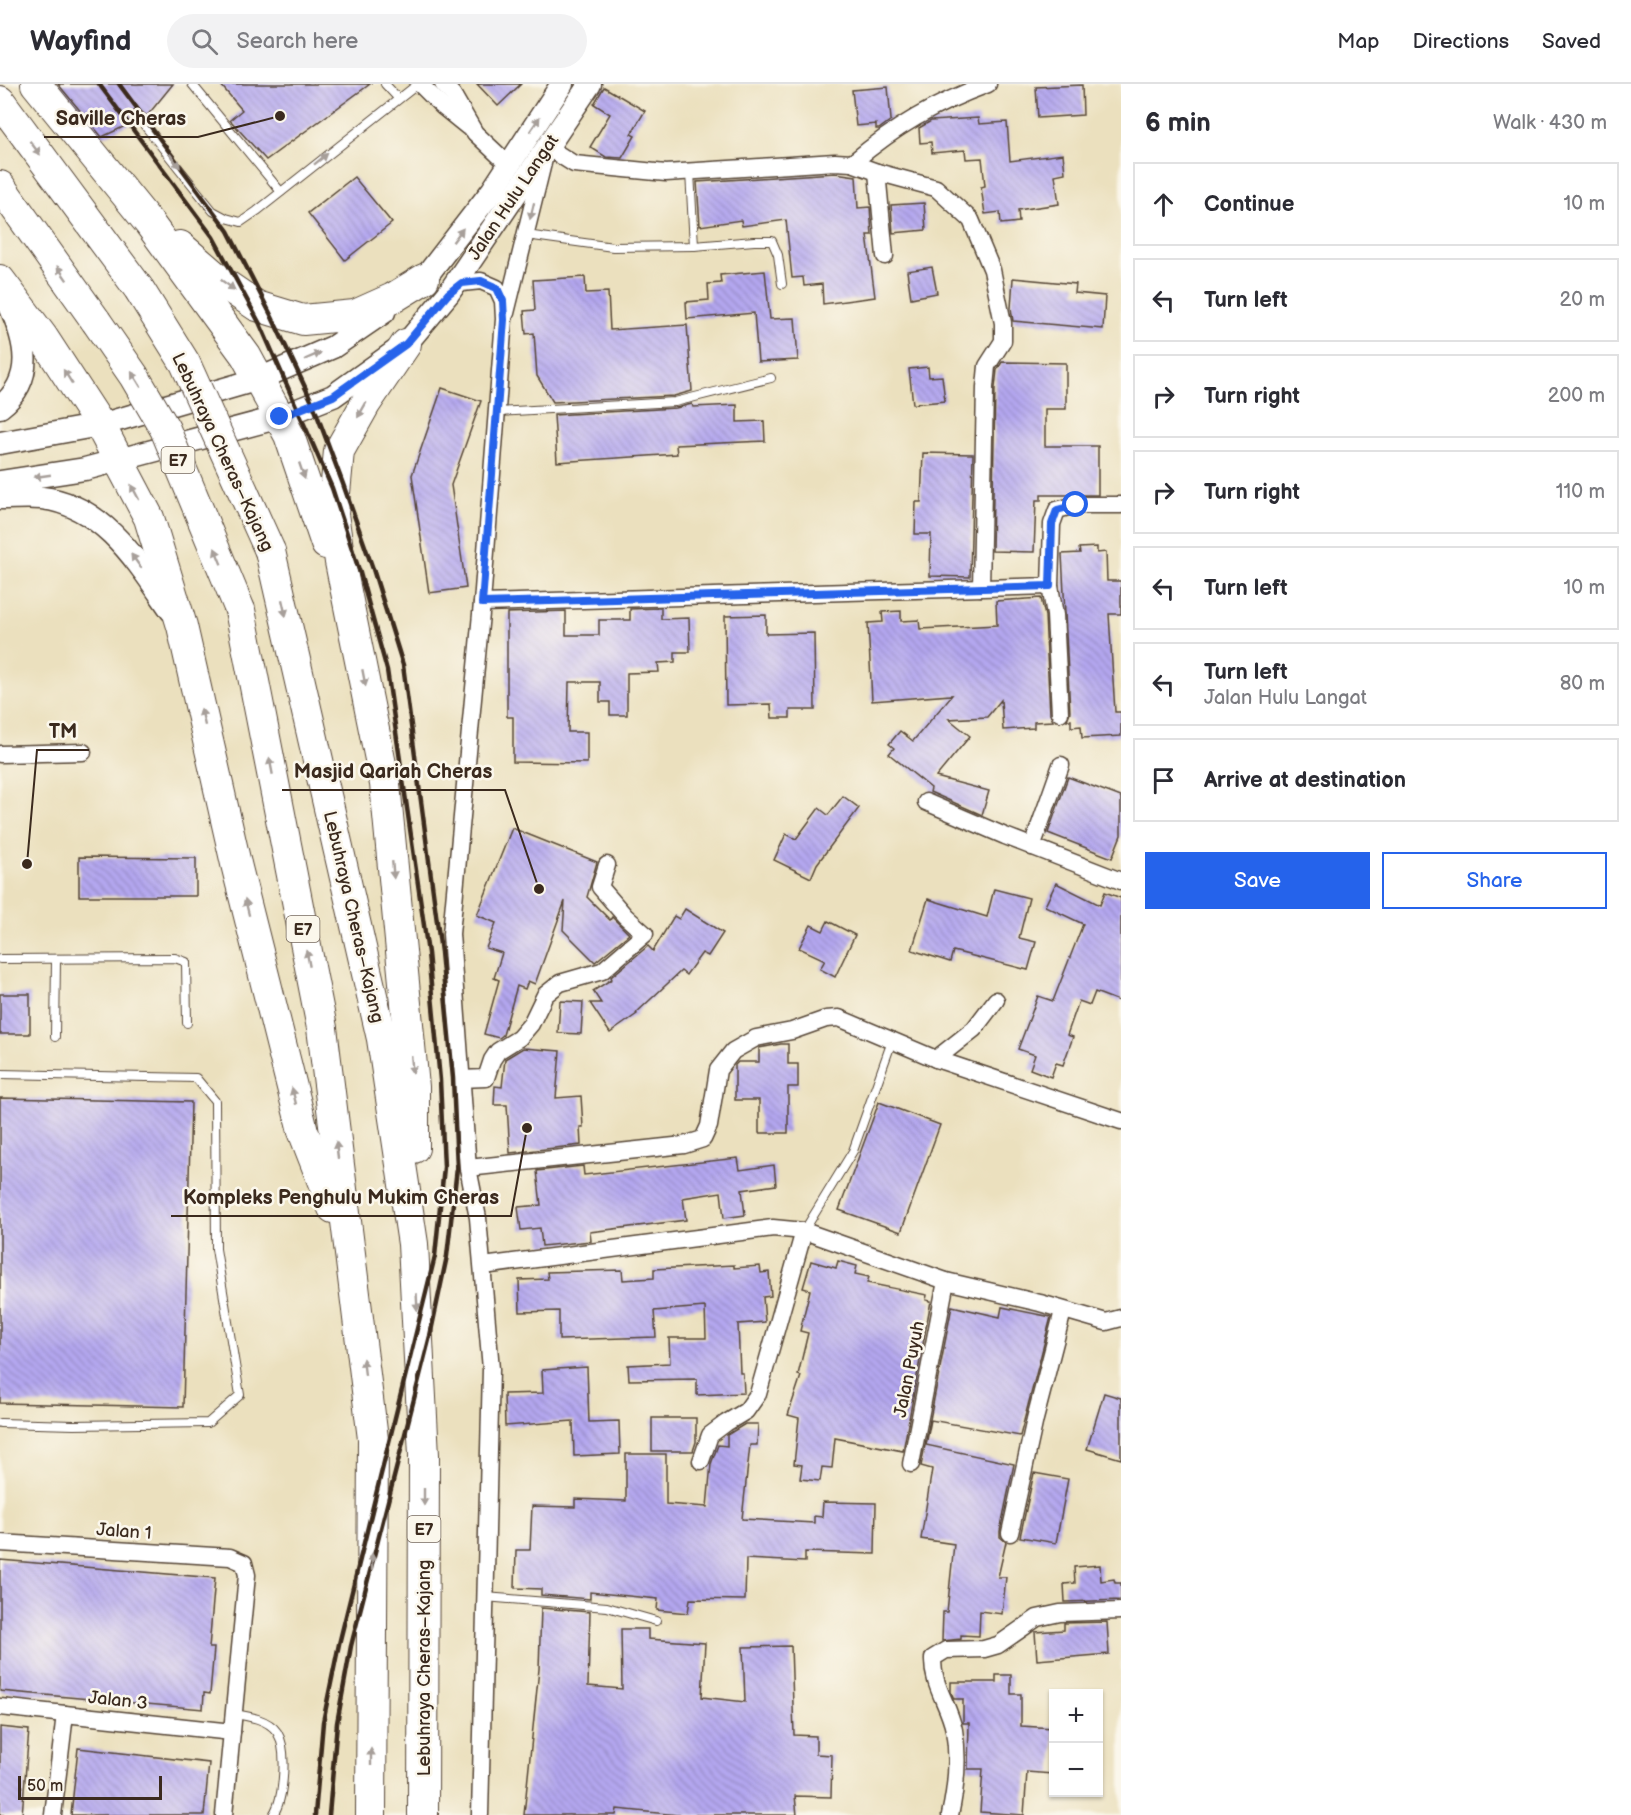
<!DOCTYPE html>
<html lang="en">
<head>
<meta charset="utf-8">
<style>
	:root { --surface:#fff; --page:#f2f2f3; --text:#2b2b33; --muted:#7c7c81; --line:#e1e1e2; --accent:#2563eb }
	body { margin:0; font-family:"Balsamiq Sans",sans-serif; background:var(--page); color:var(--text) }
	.controls { position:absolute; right:18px; bottom:18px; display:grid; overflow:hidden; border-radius:0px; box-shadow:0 2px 4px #0004 }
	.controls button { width:54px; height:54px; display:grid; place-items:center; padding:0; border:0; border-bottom:2px solid var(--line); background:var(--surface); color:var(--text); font:30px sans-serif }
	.scale { position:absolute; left:18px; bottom:15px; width:144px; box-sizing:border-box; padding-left:6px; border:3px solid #3b2a1e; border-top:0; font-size:16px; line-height:21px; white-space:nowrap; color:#3b2a1e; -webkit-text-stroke:4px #fbf7ec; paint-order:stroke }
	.stop { position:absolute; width:18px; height:18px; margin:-14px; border:4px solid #2563eb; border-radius:50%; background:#fff }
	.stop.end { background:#2563eb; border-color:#fff; box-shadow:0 2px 6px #0008 }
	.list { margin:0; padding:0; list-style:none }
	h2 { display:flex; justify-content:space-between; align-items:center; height:78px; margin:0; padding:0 24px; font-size:26px }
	h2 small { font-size:20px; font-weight:400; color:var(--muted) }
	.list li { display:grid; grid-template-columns:39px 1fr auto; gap:18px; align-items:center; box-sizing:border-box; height:84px; margin:0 12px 12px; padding:0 12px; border:2px solid var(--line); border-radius:0px }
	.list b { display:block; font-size:22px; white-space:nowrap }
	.list p { margin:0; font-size:20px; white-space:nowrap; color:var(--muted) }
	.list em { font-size:20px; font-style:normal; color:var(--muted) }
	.actions { display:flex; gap:12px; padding:18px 24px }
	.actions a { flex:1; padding:14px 0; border:2px solid var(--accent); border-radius:0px; text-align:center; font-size:21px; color:var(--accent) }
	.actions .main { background:var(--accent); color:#fff }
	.icon { flex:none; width:33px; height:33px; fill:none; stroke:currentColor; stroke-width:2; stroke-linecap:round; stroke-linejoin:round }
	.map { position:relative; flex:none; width:1121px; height:1731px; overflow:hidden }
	header { display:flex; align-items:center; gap:36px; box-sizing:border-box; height:84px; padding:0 30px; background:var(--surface); border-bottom:2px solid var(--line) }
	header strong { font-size:28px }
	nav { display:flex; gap:33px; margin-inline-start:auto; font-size:21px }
	.search { width:420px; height:54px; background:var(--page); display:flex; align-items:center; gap:15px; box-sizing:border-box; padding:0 21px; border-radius:33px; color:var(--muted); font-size:22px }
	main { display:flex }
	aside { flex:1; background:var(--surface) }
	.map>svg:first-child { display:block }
</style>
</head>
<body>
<header>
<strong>Wayfind</strong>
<div class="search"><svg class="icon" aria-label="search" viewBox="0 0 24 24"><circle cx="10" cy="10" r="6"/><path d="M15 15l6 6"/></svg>Search here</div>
<nav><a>Map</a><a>Directions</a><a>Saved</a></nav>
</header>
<main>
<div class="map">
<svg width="1121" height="1731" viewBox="0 0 1121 1731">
	<defs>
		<pattern id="building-back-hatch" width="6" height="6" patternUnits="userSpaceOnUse" patternTransform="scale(1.5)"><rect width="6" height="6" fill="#b4a7f0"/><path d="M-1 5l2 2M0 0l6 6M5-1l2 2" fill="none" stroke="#9488c2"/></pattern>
	</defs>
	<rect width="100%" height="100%" fill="#fbf7ec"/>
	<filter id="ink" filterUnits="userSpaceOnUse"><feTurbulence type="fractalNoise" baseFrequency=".0167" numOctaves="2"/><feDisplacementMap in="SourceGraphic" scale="12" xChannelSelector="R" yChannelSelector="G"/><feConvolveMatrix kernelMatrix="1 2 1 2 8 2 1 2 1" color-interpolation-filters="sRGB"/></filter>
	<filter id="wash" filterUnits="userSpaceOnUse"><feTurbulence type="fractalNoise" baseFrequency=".008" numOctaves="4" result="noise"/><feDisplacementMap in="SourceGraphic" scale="24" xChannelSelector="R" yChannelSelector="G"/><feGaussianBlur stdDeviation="1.35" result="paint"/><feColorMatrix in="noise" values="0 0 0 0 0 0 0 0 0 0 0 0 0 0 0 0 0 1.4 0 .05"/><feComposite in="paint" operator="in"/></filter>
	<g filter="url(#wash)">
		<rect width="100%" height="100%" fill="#ebe0be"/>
		<g id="blocks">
			<g fill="url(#building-back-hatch)">
				<path d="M58,0H173L147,32L139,26L134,27L131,32L134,38L102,53Z"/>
				<path d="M220,0H370L266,76L230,36L242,26Z"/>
				<path d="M477,0H521L498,22Z"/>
				<path d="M1082,1L1083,31L1038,34L1036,3Z"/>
				<path d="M604,3L645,27L631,50L635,52L622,74L606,73L590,63L610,30L594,20Z"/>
				<path d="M888,3L891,36L879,45H876V40L856,42L852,6Z"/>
				<path d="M978,34L979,40L1007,38L1010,77L1063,70L1065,89L1055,91L1059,120L1018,126L1019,138L1001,140L1000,128L985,130L981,103L985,102L982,74L966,75L965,66L932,69L931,58L920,59L919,44L931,37Z"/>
				<path d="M835,89L856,92L858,124L870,123L872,151H867L875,213L823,220L822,200L804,202L803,193L792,194L786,136L742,142L741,136L700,142L697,98Z"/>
				<path d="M354,93L392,139L345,176L308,129Z"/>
				<path d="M924,119L926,146L893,149L891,121Z"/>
				<path d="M932,183L937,209L911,214L907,187Z"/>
				<path d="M765,187L770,235L795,234L798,276L758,278L754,229L687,235L686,218L709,216L708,200L721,199L720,191Z"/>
				<path d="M585,193L586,209L608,208L610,246L687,241L692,307L674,312L553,318L537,292L534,249L526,250L524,227L535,226L533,196Z"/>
				<path d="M1013,194L1076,200L1075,209L1105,212L1103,245L1013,237L1011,224Z"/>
				<path d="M1002,278L1066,279V325H1045V362H1098V411H1041V416H1036L1034,468L992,467L995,304L997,286Z"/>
				<path d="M928,283L929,293L942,292L945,317L913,320L909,285Z"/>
				<path d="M442,304L481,317L451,401L466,504L429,509L412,391Z"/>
				<path d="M692,320L693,323L737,321V338L764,337L765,357L676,361L677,370L557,378L554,331L676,324Z"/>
				<path d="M923,369L973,370L970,493L930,492L931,450H915L916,418H921Z"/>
				<path d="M1097,463V469L1106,468L1107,497H1121V530H1109L1115,628H1121V652L1082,654L1081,642L1071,643V636H1067L1070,628L1062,470L1080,469L1079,464Z"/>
				<path d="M1041,514L1045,532L1050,630L1053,637L1034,638V644L1003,646L1001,616L987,633L949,635L970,652L936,693L989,707L982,731L930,708L931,704L889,670L894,664L889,660L900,647L913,657L952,611L872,617L868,539L883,538L882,528L901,527V537L919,536L920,545L997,541L996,517Z"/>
				<path d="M661,524V535L689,534L690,568H675V578L658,579L659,588L627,589V631H610V618H600V598H569L568,648H587V679L513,678V633H507V529L566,527V551H599V536H630V525Z"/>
				<path d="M766,531V550L814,549L815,626H790V634H772L771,620L726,621L725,532Z"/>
				<path d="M1068,693L1121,713V751L1112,774L1048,749Z"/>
				<path d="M843,712L859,724L817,780L811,794L774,776L786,750L796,755L819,724L828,731Z"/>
				<path d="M512,744L597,778L587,813L610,836L612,833L629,850L595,878L563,846L565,817L535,900L528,897L525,905L517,902L503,951L499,954L484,950L499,896L494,894L502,869L486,864L496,839L477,831Z"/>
				<path d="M79,773L196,774V812H79Z"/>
				<path d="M1056,799L1100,821L1105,808L1121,814V918L1095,908L1090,921L1079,917L1067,951L1073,953L1063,981L1056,979L1051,993L1030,985L1035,971L1018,965L1038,912L1053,917L1083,840L1045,822Z"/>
				<path d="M994,805L1029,814L1019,854L1036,858L1028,886L953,867L950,878L912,866L928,815L987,833Z"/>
				<path d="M685,825L723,849L708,872L702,869L686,891L681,887L636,929L637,930L610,949L590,919H601L593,907L612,895L611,893L648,862L653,867L674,832L679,835Z"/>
				<path d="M828,837L855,851L835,893L820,885L825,876L799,864L811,841L823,847Z"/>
				<rect x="0" y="910" width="30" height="40"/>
				<path d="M560,917L583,918L581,950L558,949Z"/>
				<path d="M781,960H788V980H798V1003H788V1049H759V1016H735V981L738,978H759V964Z"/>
				<path d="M523,964L560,967L556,1014L581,1012L583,1043H580L581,1061L510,1069L507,1021H494L495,1002L502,1003L505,975Z"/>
				<path d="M0,1014L191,1018L183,1323L0,1319Z"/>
				<path d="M879,1018L940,1041L901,1148L839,1126Z"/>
				<path d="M738,1074L740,1086L774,1081L776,1101L742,1106L745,1131L724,1134L721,1108L683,1114L686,1136L590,1148L591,1157L542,1162L540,1144L521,1146L518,1123L541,1121L537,1087L583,1082L584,1091Z"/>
				<path d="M811,1177L836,1184L838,1177L857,1182L855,1190L869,1193L867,1199L927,1211L926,1216L931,1217L903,1367L835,1354L832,1384L822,1383L820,1397L800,1395L802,1381L794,1380L799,1334L788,1331L801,1292L798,1291L808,1249L800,1247L810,1206L803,1204Z"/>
				<path d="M734,1181V1184L760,1182L761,1189L769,1188L771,1212L763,1213L765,1238L738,1240L740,1289H743L744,1309L697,1311V1295L629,1296L628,1281L670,1279L669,1254H706L705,1223L654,1227L656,1253L559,1256V1227L520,1228L519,1196L548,1195L547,1188L622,1186L623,1196L654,1194V1185Z"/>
				<path d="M952,1222L1000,1233L1002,1223L1051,1233L1020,1352L931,1336L926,1361L1014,1380L1000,1447V1453L1006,1458L998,1493H1006L1002,1530L980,1527L979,1552L961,1551V1555L942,1557L943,1528H947L954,1460L921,1455L932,1385L921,1382Z"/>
				<path d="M587,1283L589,1338L619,1337L620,1370L574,1372L573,1337L505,1342L504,1310L543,1309L542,1286Z"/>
				<path d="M1104,1309L1121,1314V1375L1087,1365Z"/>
				<path d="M652,1334H696V1358L693,1367H652Z"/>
				<path d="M745,1340H758L757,1361H750L742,1435L814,1439V1432L822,1433L823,1418L876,1419L875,1470L805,1468V1478L746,1475L745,1516L690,1515L688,1529L657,1526L658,1515L590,1508V1515L541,1511V1505L515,1504L516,1466H530L532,1422L575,1423V1415L626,1417V1370H666V1420L707,1423L711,1380L718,1361L727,1362V1351Z"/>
				<path d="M1034,1389L1068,1395L1056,1459L1020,1453Z"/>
				<path d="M0,1476L215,1494L209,1564H214L210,1610L204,1609L203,1625L0,1607Z"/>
				<path d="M1100,1481L1101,1497L1114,1495L1115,1499H1121V1516L1065,1518L1064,1500L1075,1499L1074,1483Z"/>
				<path d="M541,1524L590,1528L588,1602L622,1605L621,1545H648V1555L705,1559L702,1613L745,1618L743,1563L791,1562L794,1651L816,1652V1670L832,1671L831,1713L795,1712L797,1731H678L617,1725L616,1731H524L539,1585Z"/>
				<path d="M1107,1538L1109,1570L1037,1576L1035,1548L1064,1546V1539Z"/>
				<path d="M996,1591H1011V1610H1021V1642L1053,1644V1690L1027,1688L1024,1731L980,1728L983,1685H968L969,1639H963V1615H954L951,1608V1598H996Z"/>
				<path d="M0,1643L29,1646L22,1731H0Z"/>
				<path d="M78,1664L209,1679L204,1731H71Z"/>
			</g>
		</g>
	</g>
	<g filter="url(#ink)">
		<use href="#blocks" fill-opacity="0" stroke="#554536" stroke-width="1.5"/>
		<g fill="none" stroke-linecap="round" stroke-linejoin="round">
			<g stroke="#554536" stroke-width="10">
				<g id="service">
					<path d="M192,0L281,108"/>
					<path d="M385,0L398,14"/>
					<path d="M137,32L213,127L226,134L241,138L257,127L418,0"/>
					<path d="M690,88L694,162"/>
					<path d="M526,151L613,163L694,162L754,157H772L778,171L782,200"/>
					<path d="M498,328L675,318L771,294"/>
					<path d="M0,875L175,874L186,878L187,939"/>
					<path d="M55,953L56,876"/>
					<path d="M0,990L196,994L215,1017L216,1165L240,1311L208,1339L74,1341L0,1339"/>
					<path d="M804,1147L853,1067L892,957"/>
					<path d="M485,1513L607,1523L656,1537"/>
					<path d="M234,1630C248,1632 268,1635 277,1648C288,1665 284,1715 273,1731"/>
				</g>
			</g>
			<g stroke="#554536" stroke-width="19">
				<g id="minor">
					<path d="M420,0L442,22L468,43"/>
					<path d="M443,0L453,11L475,49L508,80"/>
					<path d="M852,79C896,42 934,20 988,0"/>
					<path d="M877,88L885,172"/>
					<path d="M451,207L462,199L481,197L497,204L503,217L504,235L482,519L451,850L468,1084L478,1134L491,1285L480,1731"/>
					<path d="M506,229L547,63L574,80L666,89L835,78L852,79L877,88L936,104L971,136L992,186L1003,239V257L987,282L985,303L981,504"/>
					<path d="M1050,502L1055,531L1060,629"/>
					<path d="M482,519L1050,502L1052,440L1057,426L1076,421H1121"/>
					<path d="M0,670L83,668"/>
					<path d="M926,718L1005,752L1121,797"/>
					<path d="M1032,763L1061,681"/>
					<path d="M936,975L974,945L996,916"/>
					<path d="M461,995L486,994L492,976L498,967L519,954L531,940L545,911L560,899L602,887L645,850L625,832L600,803L607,781"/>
					<path d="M468,1084L684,1061L703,1055L709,1042L718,986L733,967L756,954L792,947L826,935L839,934L936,975L1121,1037"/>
					<path d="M483,1182L773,1144L804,1147L946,1197L1040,1219L1106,1238L1121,1234"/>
					<path d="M701,1377L710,1351L726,1339L746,1327L758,1310L804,1147"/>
					<path d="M911,1380L946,1197"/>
					<path d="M1010,1449L1035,1335L1063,1227"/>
					<path d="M0,1459L230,1473L244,1479L247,1491L224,1731"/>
					<path d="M0,1623L232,1648"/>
					<path d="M53,1731L65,1630"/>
					<path d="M950,1731C956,1704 959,1674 954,1646C949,1620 932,1602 933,1574L946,1566L984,1565L998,1561L1037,1534L1060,1529L1121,1527"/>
				</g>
			</g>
			<g stroke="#554536" stroke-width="25">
				<g id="secondary">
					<path d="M412,205L424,195L492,107L562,0"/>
					<path d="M0,323C36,295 26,257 10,222"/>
					<path d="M0,359L100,341L259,295L333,263L384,228"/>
					<path d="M0,398L85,385L280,333L333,312L406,260L448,210L590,0"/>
					<path d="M0,414C14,414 28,413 42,414C104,421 139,480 171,526"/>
				</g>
			</g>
			<g stroke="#554536" stroke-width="32">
				<g id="motorway">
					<path d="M36,0L149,139L246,272L289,351L326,460"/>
					<path d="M0,17L139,205"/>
					<path d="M0,102L96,237"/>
					<path d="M180,162L223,199L257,222L303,236L355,231L393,214L424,195"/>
					<path d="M0,196L42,252L100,341L149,434L182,542L236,780L303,1047L333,1124"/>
					<path d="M406,260L366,319L339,367L333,430L340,478L385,700L414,1003V1064"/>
					<path d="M270,467L382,955L413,1160L424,1371L423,1731"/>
					<path d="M240,526L322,944L373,1355L371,1731"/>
				</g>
			</g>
			<use href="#service" stroke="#fff" stroke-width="8"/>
			<use href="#minor" stroke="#fff" stroke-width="16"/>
			<use href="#secondary" stroke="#fff" stroke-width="22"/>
			<use href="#motorway" stroke="#fff" stroke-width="30"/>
			<g stroke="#3b2a1e" stroke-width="4.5">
				<path d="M99,0L213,153L260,240L332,404L360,489L387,586L428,869L440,996L444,1083L435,1172L339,1560L323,1638L315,1731"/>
				<path d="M119,0L228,147L271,231L313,320L343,400L373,485L403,581L441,868L453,994L457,1084L447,1172L430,1252L351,1562L337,1639L329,1731"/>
			</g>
			<g stroke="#554536" stroke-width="32" stroke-linecap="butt">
				<g id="motorway-bridge">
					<path d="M139,205L185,279L270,467"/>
					<path d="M96,237L134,292L165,345L240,526"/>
				</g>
			</g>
			<use href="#motorway-bridge" stroke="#fff" stroke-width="30"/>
		</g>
		<defs><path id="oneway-solid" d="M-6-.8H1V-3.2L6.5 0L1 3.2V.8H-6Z" transform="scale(1.5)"/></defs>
		<g fill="#a79f9a">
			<use href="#oneway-solid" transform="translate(535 40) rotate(-56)"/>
			<use href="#oneway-solid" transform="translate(35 64) rotate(53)"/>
			<use href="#oneway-solid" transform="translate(321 75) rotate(-39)"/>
			<use href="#oneway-solid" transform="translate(175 77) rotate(53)"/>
			<use href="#oneway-solid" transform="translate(532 127) rotate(104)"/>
			<use href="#oneway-solid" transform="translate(458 151) rotate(-53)"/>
			<use href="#oneway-solid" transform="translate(62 189) rotate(-125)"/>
			<use href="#oneway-solid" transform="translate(228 201) rotate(36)"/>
			<use href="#oneway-solid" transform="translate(313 272) rotate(-23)"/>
			<use href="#oneway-solid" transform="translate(68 293) rotate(-122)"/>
			<use href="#oneway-solid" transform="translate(136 295) rotate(-122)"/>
			<use href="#oneway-solid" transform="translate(362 326) rotate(120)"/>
			<use href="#oneway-solid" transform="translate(302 387) rotate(71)"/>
			<use href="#oneway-solid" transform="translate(42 392) rotate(172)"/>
			<use href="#oneway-solid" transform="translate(135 408) rotate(-118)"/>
			<use href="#oneway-solid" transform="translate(218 472) rotate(-112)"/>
			<use href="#oneway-solid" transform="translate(136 477) rotate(-126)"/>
			<use href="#oneway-solid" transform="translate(284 524) rotate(77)"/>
			<use href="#oneway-solid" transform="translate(364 594) rotate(79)"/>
			<use href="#oneway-solid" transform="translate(203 633) rotate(-103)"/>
			<use href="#oneway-solid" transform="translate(271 682) rotate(-101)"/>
			<use href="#oneway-solid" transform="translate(393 786) rotate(85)"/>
			<use href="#oneway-solid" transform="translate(247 823) rotate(-104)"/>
			<use href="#oneway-solid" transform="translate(308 874) rotate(-101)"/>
			<use href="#oneway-solid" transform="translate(412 981) rotate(85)"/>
			<use href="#oneway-solid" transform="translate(294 1012) rotate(-104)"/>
			<use href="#oneway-solid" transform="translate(337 1066) rotate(-97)"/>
			<use href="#oneway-solid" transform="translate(417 1218) rotate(87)"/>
			<use href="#oneway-solid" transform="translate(364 1283) rotate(-97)"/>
			<use href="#oneway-solid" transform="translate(424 1413) rotate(90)"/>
			<use href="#oneway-solid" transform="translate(372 1478) rotate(-90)"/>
			<use href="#oneway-solid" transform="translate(371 1673) rotate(-90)"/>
		</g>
	</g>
	<g fill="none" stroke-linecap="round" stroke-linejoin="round" filter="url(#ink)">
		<path stroke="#2563eb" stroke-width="8" d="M280,333L333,312L406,260L448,210L462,199L481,197L497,204L503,217L504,236L482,519L1050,502L1052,440L1057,426L1076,421"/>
	</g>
	<g text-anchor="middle" stroke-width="5" stroke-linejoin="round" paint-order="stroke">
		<g fill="#fbf7ec" stroke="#75685c" stroke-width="1.5">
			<rect x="161.5" y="363" width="33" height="26" rx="4.5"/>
			<rect x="286.5" y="832" width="33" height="26" rx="4.5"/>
			<rect x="407.5" y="1432" width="33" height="26" rx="4.5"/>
		</g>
		<g font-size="16" font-weight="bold" fill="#3b2a1e">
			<text x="178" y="382">E7</text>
			<text x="303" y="851">E7</text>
			<text x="424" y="1451">E7</text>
		</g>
		<g font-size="18" fill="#3b2a1e" stroke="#fbf7ec">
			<text transform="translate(513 113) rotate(-56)" y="6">Jalan Hulu Langat</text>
			<text transform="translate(223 368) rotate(65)" y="6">Lebuhraya Cheras–Kajang</text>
			<text transform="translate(354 833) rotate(77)" y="6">Lebuhraya Cheras–Kajang</text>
			<text transform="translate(909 1285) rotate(-79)" y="6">Jalan Puyuh</text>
			<text transform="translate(124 1447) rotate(4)" y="6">Jalan 1</text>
			<text transform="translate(424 1584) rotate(-90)" y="6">Lebuhraya Cheras–Kajang</text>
			<text transform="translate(118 1616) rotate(6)" y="6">Jalan 3</text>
		</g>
	</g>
	<path fill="none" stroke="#3b2a1e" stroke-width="2" d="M280 32L198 53H44M27 780L37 666H89M539 805L505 706H282M527 1044L511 1132H171"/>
	<g fill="#3b2a1e" stroke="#fbf7ec" stroke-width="2">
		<circle cx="280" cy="32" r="6"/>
		<circle cx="27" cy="780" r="6"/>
		<circle cx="539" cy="805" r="6"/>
		<circle cx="527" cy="1044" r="6"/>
	</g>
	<g font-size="20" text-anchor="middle" font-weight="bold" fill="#3b2a1e" stroke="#fbf7ec" stroke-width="5" stroke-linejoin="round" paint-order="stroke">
		<text x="121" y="41">Saville Cheras</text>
		<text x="63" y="654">TM</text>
		<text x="393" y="694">Masjid Qariah Cheras</text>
		<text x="341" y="1120">Kompleks Penghulu Mukim Cheras</text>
	</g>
</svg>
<div class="controls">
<button>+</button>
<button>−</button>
</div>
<div class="scale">50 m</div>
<div class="stop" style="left:1076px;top:421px"></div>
<div class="stop end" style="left:280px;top:333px"></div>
</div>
<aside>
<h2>6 min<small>Walk · 430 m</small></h2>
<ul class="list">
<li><svg class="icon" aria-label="ahead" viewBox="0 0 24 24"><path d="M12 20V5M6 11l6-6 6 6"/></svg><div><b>Continue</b></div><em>10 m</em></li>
<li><svg class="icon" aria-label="left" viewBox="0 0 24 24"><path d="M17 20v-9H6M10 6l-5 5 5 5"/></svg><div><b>Turn left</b></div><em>20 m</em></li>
<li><svg class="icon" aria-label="right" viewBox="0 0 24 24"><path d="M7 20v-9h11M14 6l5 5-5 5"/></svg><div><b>Turn right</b></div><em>200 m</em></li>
<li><svg class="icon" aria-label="right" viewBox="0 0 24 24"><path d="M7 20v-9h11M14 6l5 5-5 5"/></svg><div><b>Turn right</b></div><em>110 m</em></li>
<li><svg class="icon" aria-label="left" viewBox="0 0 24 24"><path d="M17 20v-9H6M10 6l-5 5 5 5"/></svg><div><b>Turn left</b></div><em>10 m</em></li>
<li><svg class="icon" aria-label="left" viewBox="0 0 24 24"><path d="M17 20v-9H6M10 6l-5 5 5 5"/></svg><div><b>Turn left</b><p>Jalan Hulu Langat</p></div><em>80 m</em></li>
<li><svg class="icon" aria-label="arrive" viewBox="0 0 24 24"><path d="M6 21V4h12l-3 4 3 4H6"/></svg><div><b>Arrive at destination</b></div></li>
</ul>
<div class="actions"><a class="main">Save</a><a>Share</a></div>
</aside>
</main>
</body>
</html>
